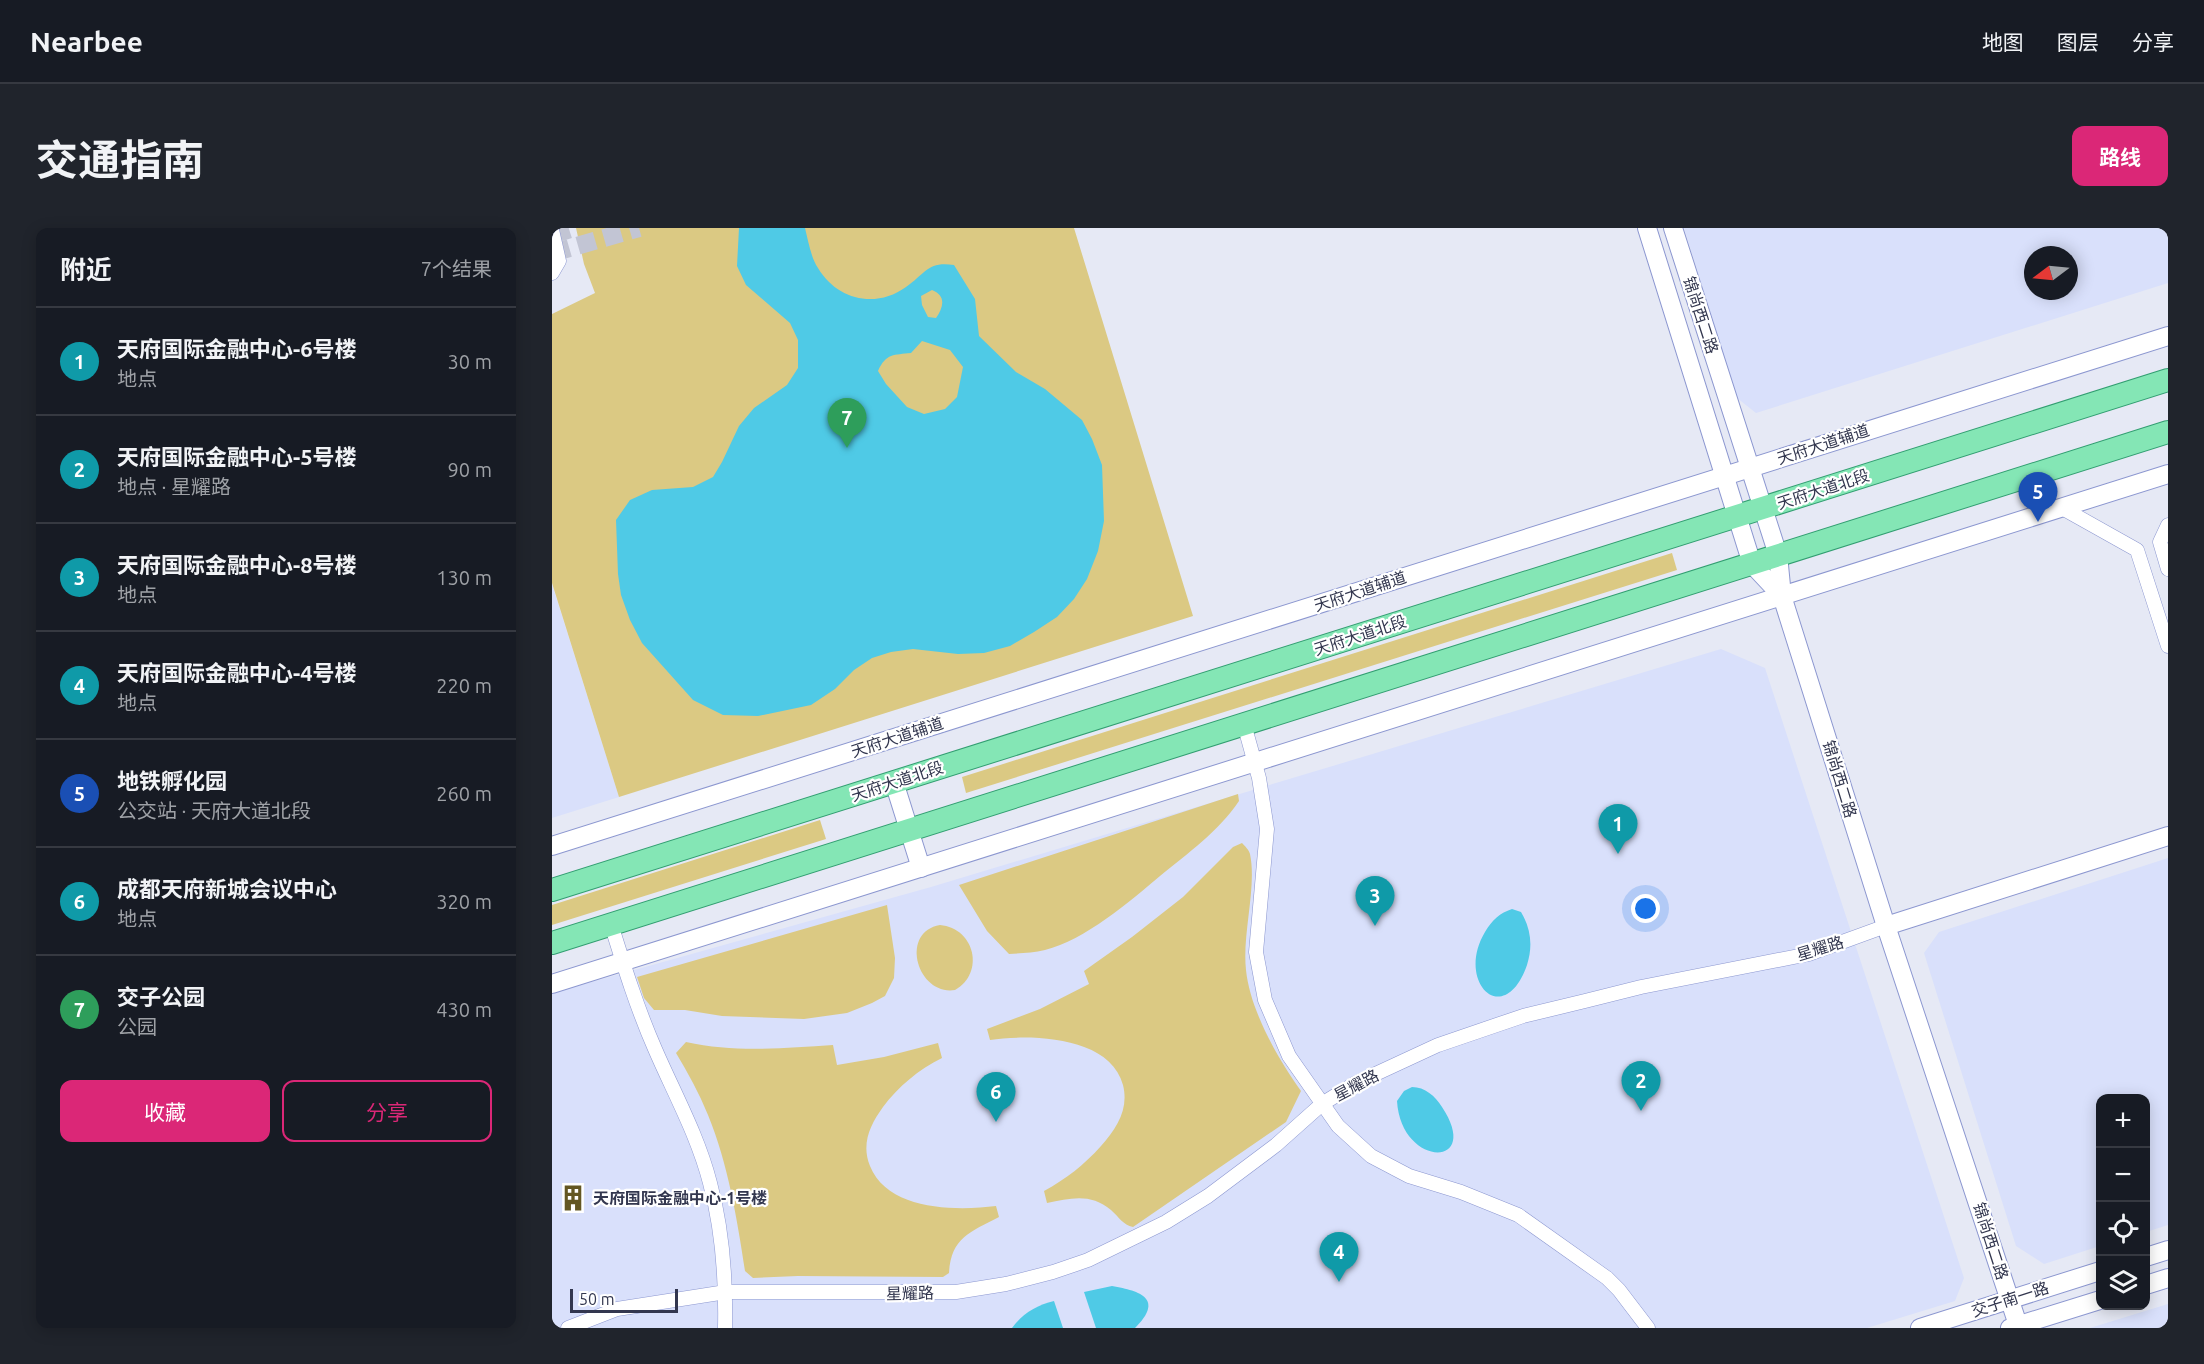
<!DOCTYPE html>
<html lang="zh">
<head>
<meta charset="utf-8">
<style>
	:root { --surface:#171b24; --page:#20242c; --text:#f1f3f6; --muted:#9ea1a6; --line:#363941; --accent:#db2777 }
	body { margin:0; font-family:Ubuntu,"Noto Sans SC",sans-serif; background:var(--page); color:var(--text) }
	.controls { position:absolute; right:18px; bottom:18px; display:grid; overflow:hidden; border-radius:12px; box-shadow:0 3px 15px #0003 }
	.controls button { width:54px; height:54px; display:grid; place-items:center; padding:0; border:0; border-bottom:2px solid var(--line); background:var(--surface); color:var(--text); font:30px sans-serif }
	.compass { position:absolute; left:1472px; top:18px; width:54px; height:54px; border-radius:50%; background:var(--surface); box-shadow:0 3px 15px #0003; rotate:254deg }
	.scale { position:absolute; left:18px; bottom:15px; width:108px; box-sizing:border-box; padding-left:6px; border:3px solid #33374f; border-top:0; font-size:16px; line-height:21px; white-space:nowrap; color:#33374f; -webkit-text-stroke:4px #fff; paint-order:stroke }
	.you { position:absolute; left:1094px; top:681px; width:21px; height:21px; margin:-15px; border:4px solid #fff; border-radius:50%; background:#1a73e8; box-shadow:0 0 0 9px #1a73e833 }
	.badge { display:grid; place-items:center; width:39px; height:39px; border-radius:50%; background:var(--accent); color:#fff; font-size:20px; font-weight:700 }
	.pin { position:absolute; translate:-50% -50px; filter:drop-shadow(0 2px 3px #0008) }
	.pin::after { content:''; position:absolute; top:32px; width:21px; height:18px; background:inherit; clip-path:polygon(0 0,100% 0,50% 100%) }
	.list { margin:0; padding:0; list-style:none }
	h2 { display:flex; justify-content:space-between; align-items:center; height:78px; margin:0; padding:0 24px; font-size:26px }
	h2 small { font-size:20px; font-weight:400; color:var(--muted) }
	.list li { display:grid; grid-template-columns:39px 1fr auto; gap:18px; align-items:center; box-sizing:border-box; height:108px; padding:0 24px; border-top:2px solid var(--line) }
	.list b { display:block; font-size:22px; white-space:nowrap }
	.list p { margin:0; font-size:20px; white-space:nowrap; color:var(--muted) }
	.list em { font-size:20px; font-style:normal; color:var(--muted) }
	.actions { display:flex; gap:12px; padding:18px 24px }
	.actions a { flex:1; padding:14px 0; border:2px solid var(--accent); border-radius:12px; text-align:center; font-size:21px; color:var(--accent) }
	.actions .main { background:var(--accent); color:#fff }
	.icon { flex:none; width:33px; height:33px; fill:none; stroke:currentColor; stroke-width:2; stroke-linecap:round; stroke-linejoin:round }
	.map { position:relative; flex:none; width:1616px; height:1100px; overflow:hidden; border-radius:12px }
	header { display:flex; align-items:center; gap:36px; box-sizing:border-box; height:84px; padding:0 30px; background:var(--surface); border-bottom:2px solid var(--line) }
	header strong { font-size:28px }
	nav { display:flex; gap:33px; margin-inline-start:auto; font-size:21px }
	.intro { display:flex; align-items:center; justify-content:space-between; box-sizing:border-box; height:144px; padding:0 36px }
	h1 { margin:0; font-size:42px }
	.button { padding:15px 27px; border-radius:12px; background:var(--accent); color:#fff; font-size:21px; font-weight:700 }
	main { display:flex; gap:36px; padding:0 36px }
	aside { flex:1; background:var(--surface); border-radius:12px; box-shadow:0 3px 15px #0003 }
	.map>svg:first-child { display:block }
</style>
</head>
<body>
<header>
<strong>Nearbee</strong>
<nav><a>地图</a><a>图层</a><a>分享</a></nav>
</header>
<div class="intro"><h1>交通指南</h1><a class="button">路线</a></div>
<main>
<aside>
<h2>附近<small>7个结果</small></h2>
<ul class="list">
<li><span class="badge" style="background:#0f9aa8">1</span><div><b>天府国际金融中心-6号楼</b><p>地点</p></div><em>30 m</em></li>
<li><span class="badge" style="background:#0f9aa8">2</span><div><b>天府国际金融中心-5号楼</b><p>地点 · 星耀路</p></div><em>90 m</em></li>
<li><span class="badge" style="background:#0f9aa8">3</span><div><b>天府国际金融中心-8号楼</b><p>地点</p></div><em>130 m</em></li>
<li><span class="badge" style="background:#0f9aa8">4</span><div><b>天府国际金融中心-4号楼</b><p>地点</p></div><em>220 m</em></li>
<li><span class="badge" style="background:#1a4fb4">5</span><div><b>地铁孵化园</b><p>公交站 · 天府大道北段</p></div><em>260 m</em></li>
<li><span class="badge" style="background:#0f9aa8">6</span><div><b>成都天府新城会议中心</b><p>地点</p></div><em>320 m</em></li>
<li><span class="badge" style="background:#2e9e5b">7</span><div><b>交子公园</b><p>公园</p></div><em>430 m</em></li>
</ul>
<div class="actions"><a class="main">收藏</a><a>分享</a></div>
</aside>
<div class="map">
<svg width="1616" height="1100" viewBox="0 0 1616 1100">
	<rect width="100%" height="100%" fill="#e6e9f5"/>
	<g fill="#d9e0fb" fill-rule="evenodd">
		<path d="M1132,0H1616V55L1204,185L1185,170ZM1481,27H1517V63H1481Z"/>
		<path d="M0,356L67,569L0,590Z"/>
		<path d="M1169,421L1213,440L1412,1050L1403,1073L1315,1100H0V765L379,659Z"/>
		<path d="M1616,630V997L1594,1004V870H1548V1018L1492,1036L1464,1018L1372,725L1387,704Z"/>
		<path d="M1616,1076V1100H1538Z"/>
	</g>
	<g fill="#dbc983">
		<path d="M24,0H522L641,388L67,569L0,355V86L43,65L32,36Z"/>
		<path d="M1120,325L1125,342L414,565L410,549Z"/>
		<path d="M686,566L687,573C666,604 636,625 608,648C577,674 533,712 493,722C481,725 469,725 457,726L435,703L407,657Z"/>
		<path d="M268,592L274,611L0,697V677Z"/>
		<path d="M690,615C693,618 697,622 698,626C705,659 690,706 694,742C698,782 726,831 749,863L734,894L581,999C571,997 567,989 559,982C539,965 519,970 495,975L492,963C514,951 532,937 549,918C565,900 577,881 571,857C558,808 478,806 438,812L435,801L488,781L537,756L532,743L580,709L631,669L681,619Z"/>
		<path d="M335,677L343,730L342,750L333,768L320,775L295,785L252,791L170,788L133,782H102L92,770L85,749Z"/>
		<path d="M388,697C423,700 433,745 403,762C365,768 347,704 388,697Z"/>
		<path d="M134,814C184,825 231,820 281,817L285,837L332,829L386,815L390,830C367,841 346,859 331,879C318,897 309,916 318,938C336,983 405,983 444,978L447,989C418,1004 399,1010 397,1045L391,1049L246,1048L201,1050L193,1043C185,990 176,936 156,887C147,865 136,845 124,825Z"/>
	</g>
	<g fill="#4fcae6" fill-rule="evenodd">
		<path d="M187,0H253C256,12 259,30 266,40C285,72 324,81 354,59C374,45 376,33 402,37L423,71L427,108L464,144L493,161L530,192L540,211L550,237L552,293L546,323L535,351L522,371L505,389L482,404L458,418L432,425L406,426L361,421L339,424L320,430L302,442L283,461L259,477L206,488L171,487L141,472L90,415L78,392L69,367L66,346L64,292L78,272L100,262L141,259L161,249L170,234L187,198L202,180L235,157L246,140V112L238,95L194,57L185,38ZM380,62C395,68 391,80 384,90L376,89L370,77L369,68ZM370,113L398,122L411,139L405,169L393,181L372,186L355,179L334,156L326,143C334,125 342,127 359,125Z"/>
		<path d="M960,681L969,684C979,701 981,718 975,737C952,802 903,754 933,704C940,692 948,685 960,681Z"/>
		<path d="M860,859C873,859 883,868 890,879C931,941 849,940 845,873L852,863Z"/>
		<path d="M560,1058C589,1063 612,1071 583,1100H544L532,1064Z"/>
		<path d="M502,1073L511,1100H460C471,1085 485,1077 502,1073Z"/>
	</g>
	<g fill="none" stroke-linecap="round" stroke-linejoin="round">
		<g stroke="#c2c5d4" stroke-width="18" stroke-dasharray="18 9" stroke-linecap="butt">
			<path d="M0,7L22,0"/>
			<path d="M0,25L87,0"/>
		</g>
		<g stroke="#8c97d0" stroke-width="15">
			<g id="minor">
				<path d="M0,2L7,33L0,45"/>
				<path d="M1510,280L1585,322L1616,418"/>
				<path d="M1616,297L1608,314L1616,341"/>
				<path d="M692,496L707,550L715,601L704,724L713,772L737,828L786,898L819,928L857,948L909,964L966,987L1055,1050L1067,1062L1096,1100"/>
				<path d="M59,696C72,738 85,780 103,821C122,865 146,908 158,955C171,1003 174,1051 173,1100"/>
				<path d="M16,1100L65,1081L174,1064H404L454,1056L501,1044L536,1032L614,994L656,968L724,917L770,876L804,855L886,817L971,788L1033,773L1089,759L1257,726L1334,698"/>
			</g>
		</g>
		<g stroke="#8c97d0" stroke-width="20">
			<g id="tertiary">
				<path d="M1095,0L1200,336L1230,368"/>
				<path d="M1121,0L1226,327L1230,368L1334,698L1467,1100"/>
				<path d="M342,554L369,640"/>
				<path d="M0,618L1616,108"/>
				<path d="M1334,698L1616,608"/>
				<path d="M0,756L1616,246"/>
				<path d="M1594,1029L1616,1022"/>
				<path d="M1594,1057L1616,1050"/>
				<path d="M1368,1100L1548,1043"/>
				<path d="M1458,1100L1548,1072"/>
			</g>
		</g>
		<g stroke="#329e71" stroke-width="24">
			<g id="primary">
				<path d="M0,662L1616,152"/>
				<path d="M0,715L1616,204"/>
			</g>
		</g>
		<use href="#minor" stroke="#fff" stroke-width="14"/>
		<use href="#tertiary" stroke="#fff" stroke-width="18"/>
		<use href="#primary" stroke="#84e6b5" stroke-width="22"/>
	</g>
	<defs>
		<g id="building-bare" transform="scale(2.07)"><path d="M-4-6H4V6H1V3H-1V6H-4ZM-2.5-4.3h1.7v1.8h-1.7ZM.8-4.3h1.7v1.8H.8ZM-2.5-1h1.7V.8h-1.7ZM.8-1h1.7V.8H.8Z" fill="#635622" stroke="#fff" stroke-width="2.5" paint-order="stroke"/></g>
	</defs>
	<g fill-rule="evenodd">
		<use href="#building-bare" x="21" y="970"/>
	</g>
	<g text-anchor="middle" stroke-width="4.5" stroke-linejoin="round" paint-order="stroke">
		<g font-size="16" fill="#33374f" stroke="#fff">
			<text transform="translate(1149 87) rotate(72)" y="6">锦尚西二路</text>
			<text transform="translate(1271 216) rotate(-18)" y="6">天府大道辅道</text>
			<text transform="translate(1271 261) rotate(-18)" y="6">天府大道北段</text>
			<text transform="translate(808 363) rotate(-18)" y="6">天府大道辅道</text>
			<text transform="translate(808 407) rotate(-18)" y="6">天府大道北段</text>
			<text transform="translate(345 509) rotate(-18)" y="6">天府大道辅道</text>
			<text transform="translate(1288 551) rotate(73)" y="6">锦尚西二路</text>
			<text transform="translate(345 553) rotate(-18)" y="6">天府大道北段</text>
			<text transform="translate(1268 720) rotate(-17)" y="6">星耀路</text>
			<text transform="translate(804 857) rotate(-28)" y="6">星耀路</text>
			<text transform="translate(1439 1013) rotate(72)" y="6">锦尚西二路</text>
			<text transform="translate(358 1065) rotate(-1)" y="6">星耀路</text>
			<text transform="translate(1458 1071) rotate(-18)" y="6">交子南一路</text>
		</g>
		<g font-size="16" font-weight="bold" fill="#33374f" stroke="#fff" text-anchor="start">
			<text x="41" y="976">天府国际金融中心-1号楼</text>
		</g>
	</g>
</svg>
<div class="controls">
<button>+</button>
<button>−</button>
<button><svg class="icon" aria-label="locate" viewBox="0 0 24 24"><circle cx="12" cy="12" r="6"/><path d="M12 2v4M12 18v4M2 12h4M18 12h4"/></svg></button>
<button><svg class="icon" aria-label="layers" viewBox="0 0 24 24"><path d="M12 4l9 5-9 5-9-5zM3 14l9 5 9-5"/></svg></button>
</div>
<svg class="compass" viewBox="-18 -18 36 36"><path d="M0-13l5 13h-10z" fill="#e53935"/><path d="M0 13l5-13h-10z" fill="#9ea1a6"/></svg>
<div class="scale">50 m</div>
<div class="you"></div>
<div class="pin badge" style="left:1066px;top:626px;background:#0f9aa8">1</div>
<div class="pin badge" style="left:1089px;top:883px;background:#0f9aa8">2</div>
<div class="pin badge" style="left:823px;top:698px;background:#0f9aa8">3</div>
<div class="pin badge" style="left:787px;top:1054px;background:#0f9aa8">4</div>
<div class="pin badge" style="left:1486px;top:294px;background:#1a4fb4">5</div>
<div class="pin badge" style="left:444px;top:894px;background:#0f9aa8">6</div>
<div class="pin badge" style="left:295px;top:220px;background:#2e9e5b">7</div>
</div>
</main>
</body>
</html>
